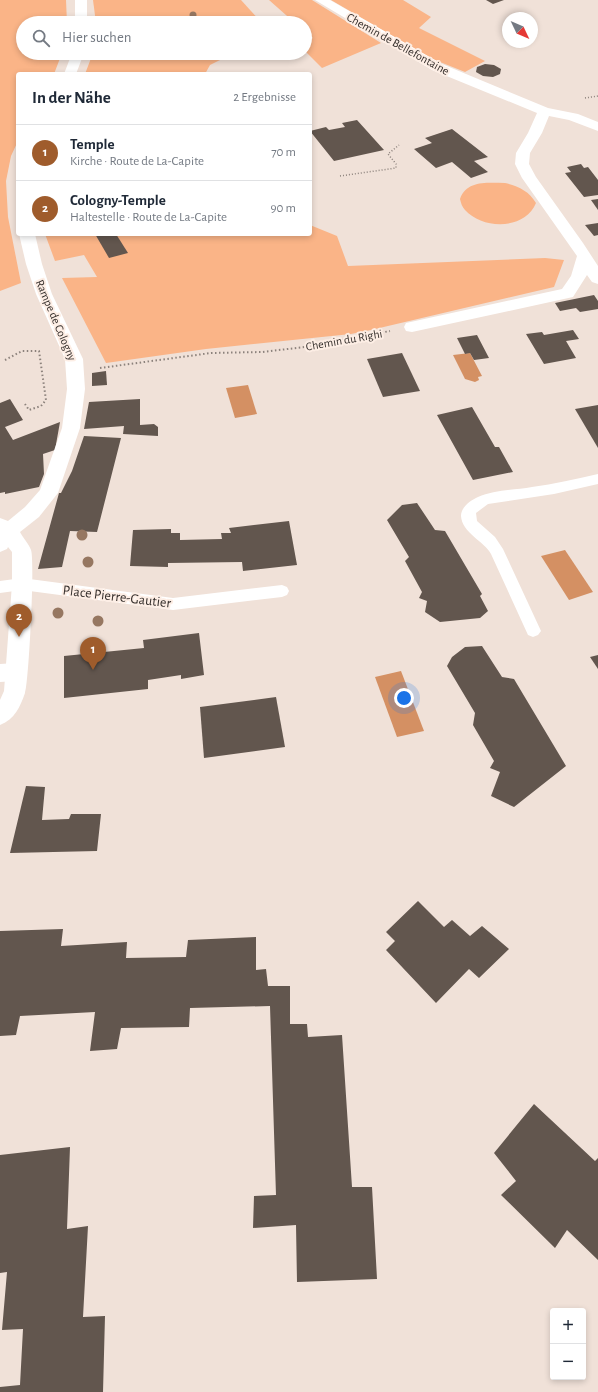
<!DOCTYPE html>
<html lang="de">
<head>
<meta charset="utf-8">
<style>
	:root { --surface:#fff; --page:#f6f6f7; --text:#1f2937; --muted:#747a83; --line:#e0e1e3; --accent:#9f5c2c }
	body { margin:0; font-family:"Alegreya Sans",sans-serif; background:var(--page); color:var(--text) }
	.controls { position:absolute; right:12px; bottom:12px; display:grid; overflow:hidden; border-radius:4px; box-shadow:0 2px 6px #0003 }
	.controls button { width:36px; height:36px; display:grid; place-items:center; padding:0; border:0; border-bottom:1px solid var(--line); background:var(--surface); color:var(--text); font:20px sans-serif }
	.compass { position:absolute; left:502px; top:12px; width:36px; height:36px; border-radius:50%; background:var(--surface); box-shadow:0 2px 6px #0003; rotate:134deg }
	.you { position:absolute; left:404px; top:698px; width:14px; height:14px; margin:-10px; border:3px solid #fff; border-radius:50%; background:#1a73e8; box-shadow:0 0 0 6px #1a73e833 }
	.badge { display:grid; place-items:center; width:26px; height:26px; border-radius:50%; background:var(--accent); color:#fff; font-size:13px; font-weight:700 }
	.pin { position:absolute; translate:-50% -33px; filter:drop-shadow(0 1px 2px #0008) }
	.pin::after { content:''; position:absolute; top:21px; width:14px; height:12px; background:inherit; clip-path:polygon(0 0,100% 0,50% 100%) }
	.list { margin:0; padding:0; list-style:none }
	h2 { display:flex; justify-content:space-between; align-items:center; height:52px; margin:0; padding:0 16px; font-size:17px }
	h2 small { font-size:13px; font-weight:400; color:var(--muted) }
	.list li { display:grid; grid-template-columns:26px 1fr auto; gap:12px; align-items:center; box-sizing:border-box; height:56px; padding:0 16px; border-top:1px solid var(--line) }
	.list b { display:block; font-size:15px; white-space:nowrap }
	.list p { margin:0; font-size:13px; white-space:nowrap; color:var(--muted) }
	.list em { font-size:13px; font-style:normal; color:var(--muted) }
	.icon { flex:none; width:22px; height:22px; fill:none; stroke:currentColor; stroke-width:2; stroke-linecap:round; stroke-linejoin:round }
	.map { position:relative; flex:none; width:598px; height:1392px; overflow:hidden }
	.search { position:absolute; background:var(--surface); box-shadow:0 2px 6px #0003; left:16px; top:16px; width:296px; height:44px; display:flex; align-items:center; gap:10px; box-sizing:border-box; padding:0 14px; border-radius:22px; color:var(--muted); font-size:15px }
	.panel { position:absolute; background:var(--surface); box-shadow:0 2px 6px #0003; left:16px; top:72px; width:296px; height:164px; border-radius:4px }
	.map>svg:first-child { display:block }
</style>
</head>
<body>
<div class="map">
<svg width="598" height="1392" viewBox="0 0 598 1392">
	<rect width="100%" height="100%" fill="#f0e1d8"/>
	<g fill="#fab487">
		<path d="M0,0H66L67,23H23V53H62L54,74H18V141L11,156L6,181L8,217L21,283L0,291Z"/>
		<path d="M93,0H241L262,23H96Z"/>
		<path d="M269,0H312L381,43L322,68L305,51V41L313,38L305,32V23H295Z"/>
		<path d="M331,0H403L431,17L419,28L485,61L465,72L430,58Z"/>
		<path d="M93,53H234L210,65L205,74H85Z"/>
		<path d="M505,183C518,186 529,191 536,203C525,230 483,230 465,210C462,207 461,203 460,199C467,180 487,183 505,183Z"/>
		<path d="M310,225L337,236L348,266L545,258L564,260L554,287L371,330L351,334L206,349L106,363L62,278L97,277L84,255L55,261L45,234H310Z"/>
	</g>
	<g fill="#d49063">
		<path d="M470,353L482,376L478,377L479,380L475,382L465,379L453,355Z"/>
		<path d="M248,385L257,414L235,418L226,388Z"/>
		<path d="M565,550L593,592L569,600L541,556Z"/>
		<path d="M401,671L424,731L397,737L375,677Z"/>
	</g>
	<g fill="#62564e">
		<path d="M486,0H504L493,4Z"/>
		<path d="M485,64L494,65L501,69L500,74L493,77L483,76L476,72L477,67Z"/>
		<path d="M357,120L384,150L334,161L310,131L326,127L329,130L345,127L342,123Z"/>
		<path d="M452,129L488,157L474,161L488,172L471,178L452,162L436,168L414,149L432,143L425,138Z"/>
		<path d="M581,164L584,168L588,167L598,180V195L584,197L565,173L571,172L567,167Z"/>
		<path d="M598,199V210L591,200Z"/>
		<path d="M598,223V235L594,236L585,225Z"/>
		<path d="M95,234H116L128,253L109,258Z"/>
		<path d="M594,295L598,301V309L580,312L576,308L560,311L555,303Z"/>
		<path d="M573,330L579,339L566,341L576,358L544,364L526,334L542,332L544,335Z"/>
		<path d="M477,335L489,358L474,360L470,353L465,354L457,338Z"/>
		<path d="M402,353L420,391L383,397L367,359Z"/>
		<path d="M106,371L107,385L92,386V373Z"/>
		<path d="M10,399L23,420L5,427L13,440L60,422L55,450L43,454L44,474L39,487L5,494V492L0,493V403Z"/>
		<path d="M140,399V425L154,424L158,427V436L123,434L124,426L84,429L89,402Z"/>
		<path d="M598,405V448L575,409Z"/>
		<path d="M472,407L495,447H499L513,472L473,480L437,415Z"/>
		<path d="M84,436L121,438L97,532L70,531L62,567L38,569L59,493H61L72,471Z"/>
		<path d="M417,503L435,530L445,531L482,594L480,596L488,611L480,618L440,622L425,612L427,601L419,598L422,592L405,561L409,557L387,520L402,505Z"/>
		<path d="M289,521L297,565L243,571L242,562L168,563V567L130,566L133,530L171,529V533H180V540L222,539L221,533H231L229,528Z"/>
		<path d="M199,633L204,675L181,679V675L148,680V689L64,698V656L144,648L143,640Z"/>
		<path d="M482,646L502,677L514,679L566,766L514,807L491,796L500,772L490,768L494,761L473,725L475,713L447,666L452,657L465,647Z"/>
		<path d="M598,655V669L590,657Z"/>
		<path d="M276,697L285,747L204,758L200,707Z"/>
		<path d="M26,786L45,787L42,820L69,819L71,814H101L97,851L10,853Z"/>
		<path d="M418,901L444,927L452,920L470,936L482,926L509,949L479,978L469,969L436,1003L386,950L395,941L386,932Z"/>
		<path d="M63,929L61,946L127,942L126,958L186,957L188,940L256,937V970L266,969L268,986H290V1024H307L308,1037L342,1035L352,1187H372L377,1279L297,1282L296,1225L253,1228L254,1196L276,1195L270,1006L190,1008L189,1027L121,1028L117,1049L90,1051L95,1012L20,1016L16,1035L0,1036V931Z"/>
		<path d="M534,1104L595,1161L598,1158V1260L567,1230L555,1248L501,1195L516,1181L494,1153Z"/>
		<path d="M70,1147L67,1229L88,1226L83,1317L105,1316L103,1392H0V1387L20,1385L23,1329L2,1330L7,1272L0,1273V1155Z"/>
	</g>
	<g fill="none" stroke-linecap="round" stroke-linejoin="round">
		<g stroke="#8c827c" stroke-width="1.5" stroke-dasharray="1 2" stroke-linecap="butt">
			<path d="M585,98L598,96"/>
			<path d="M340,176L396,168V164L388,154L399,145"/>
		</g>
		<g stroke="#8c827c" stroke-width="2" stroke-dasharray="1.5 2.5" stroke-linecap="butt">
			<path d="M5,360L22,351H39L46,400L41,406L29,410L25,404"/>
			<path d="M100,368L211,353L262,352L305,347L390,331"/>
		</g>
		<g fill="#fff" fill-rule="evenodd">
			<path d="M598,474V484L554,494L488,504L476,513L477,521L495,537L503,549L541,631L538,635L533,637L528,635L491,554C484,541 462,533 461,516C461,507 471,500 478,497C494,490 515,490 532,487C554,484 576,479 598,474Z"/>
			<path d="M22,578L173,598L282,585L287,587L289,591L287,595L282,597L173,610L22,590L0,593V581Z"/>
		</g>
		<g fill="#fff" fill-rule="evenodd">
			<path d="M315,0H330L442,64L548,108L578,114L598,122V131L569,120L549,116L542,133L530,153L529,164L536,177L583,243L598,266V284L592,282L587,275L573,297L412,332L406,331L404,327L406,323L562,289L571,276L577,256L522,178L515,164L516,153L528,133L537,113L432,70Z"/>
			<path d="M16,663L24,666L27,672L24,678L16,681L0,682V664Z"/>
		</g>
		<g fill="#fff" fill-rule="evenodd">
			<rect x="75" y="0" width="12" height="23"/>
			<path d="M72,53H84L76,74H64Z"/>
			<path d="M19,234H35L42,264L52,294L83,359L85,389L80,428L58,493L39,517L20,532C23,538 29,544 31,550C35,560 29,682 25,693C20,707 15,719 0,725V700L4,691L12,584V552L8,547L7,549L0,552V518L8,521L25,507L40,490L62,428L67,389L65,359L36,294L26,264Z"/>
		</g>
	</g>
	<g fill="#967761">
		<circle cx="193" cy="15" r="3.5"/>
		<circle cx="82" cy="535" r="5.5"/>
		<circle cx="88" cy="562" r="5.5"/>
		<circle cx="58" cy="613" r="5.5"/>
		<circle cx="98" cy="621" r="5.5"/>
	</g>
	<g text-anchor="middle" stroke-width="4" stroke-linejoin="round" paint-order="stroke">
		<g font-size="12" fill="#352f2c" stroke="#fdeee5">
			<text transform="translate(398 44) rotate(29)" y="4">Chemin de Bellefontaine</text>
			<text transform="translate(56 320) rotate(67)" y="4">Rampe de Cologny</text>
			<text transform="translate(344 340) rotate(-10)" y="4">Chemin du Righi</text>
		</g>
		<g font-size="14" fill="#352f2c" stroke="#fdeee5">
			<text transform="translate(117 596) rotate(7)" y="5">Place Pierre-Gautier</text>
		</g>
	</g>
</svg>
<div class="controls">
<button>+</button>
<button>−</button>
</div>
<svg class="compass" viewBox="-18 -18 36 36"><path d="M0-13l5 13h-10z" fill="#e53935"/><path d="M0 13l5-13h-10z" fill="#747a83"/></svg>
<div class="you"></div>
<div class="pin badge" style="left:93px;top:670px">1</div>
<div class="pin badge" style="left:19px;top:637px">2</div>
<div class="search"><svg class="icon" aria-label="search" viewBox="0 0 24 24"><circle cx="10" cy="10" r="6"/><path d="M15 15l6 6"/></svg>Hier suchen</div>
<section class="panel">
<h2>In der Nähe<small>2 Ergebnisse</small></h2>
<ul class="list">
<li><span class="badge">1</span><div><b>Temple</b><p>Kirche · Route de La-Capite</p></div><em>70 m</em></li>
<li><span class="badge">2</span><div><b>Cologny-Temple</b><p>Haltestelle · Route de La-Capite</p></div><em>90 m</em></li>
</ul>
</section>
</div>
</body>
</html>
